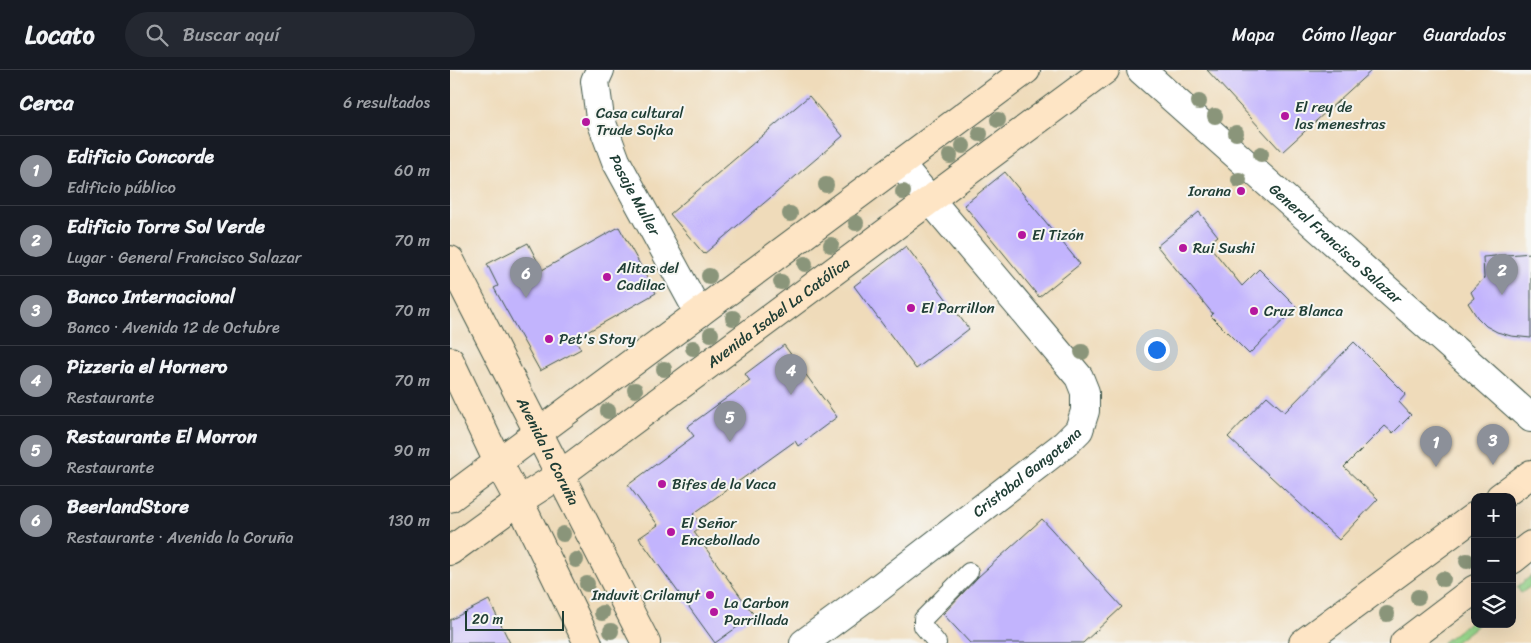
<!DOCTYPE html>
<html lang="es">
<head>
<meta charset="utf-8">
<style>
	:root { --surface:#171b24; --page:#242831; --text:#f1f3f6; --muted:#9ea1a6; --line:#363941; --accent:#8c9099 }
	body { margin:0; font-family:Sriracha,sans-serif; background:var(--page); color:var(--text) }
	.controls { position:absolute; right:15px; bottom:15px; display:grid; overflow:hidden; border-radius:10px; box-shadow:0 5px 20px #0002 }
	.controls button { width:45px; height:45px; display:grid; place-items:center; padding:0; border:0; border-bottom:1px solid var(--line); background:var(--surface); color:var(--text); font:25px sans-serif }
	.scale { position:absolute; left:15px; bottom:12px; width:99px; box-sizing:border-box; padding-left:5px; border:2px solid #1f3d34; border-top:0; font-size:14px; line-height:18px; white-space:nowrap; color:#1f3d34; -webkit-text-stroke:4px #f6f6f2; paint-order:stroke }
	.you { position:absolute; left:706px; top:279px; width:18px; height:18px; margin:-12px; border:4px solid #fff; border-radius:50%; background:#1a73e8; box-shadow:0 0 0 8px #1a73e833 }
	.badge { display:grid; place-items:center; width:32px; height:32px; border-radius:50%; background:var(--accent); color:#fff; font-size:16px; font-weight:700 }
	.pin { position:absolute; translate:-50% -41px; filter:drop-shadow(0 1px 2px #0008) }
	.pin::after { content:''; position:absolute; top:26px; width:18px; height:15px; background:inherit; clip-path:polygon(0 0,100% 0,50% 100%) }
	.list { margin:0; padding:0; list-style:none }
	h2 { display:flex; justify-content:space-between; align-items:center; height:65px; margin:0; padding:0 20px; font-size:21px }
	h2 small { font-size:16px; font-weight:400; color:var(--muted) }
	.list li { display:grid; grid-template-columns:32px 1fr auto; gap:15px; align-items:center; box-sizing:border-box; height:70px; padding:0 20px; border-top:1px solid var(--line) }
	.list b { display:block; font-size:19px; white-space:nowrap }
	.list p { margin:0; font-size:16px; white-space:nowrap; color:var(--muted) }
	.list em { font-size:16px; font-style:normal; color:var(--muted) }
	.icon { flex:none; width:28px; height:28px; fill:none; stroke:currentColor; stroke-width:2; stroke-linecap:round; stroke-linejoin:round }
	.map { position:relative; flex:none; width:1081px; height:573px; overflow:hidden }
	header { display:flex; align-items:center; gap:30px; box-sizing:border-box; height:70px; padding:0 25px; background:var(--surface); border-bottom:1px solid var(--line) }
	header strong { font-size:24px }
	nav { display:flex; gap:28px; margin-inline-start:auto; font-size:18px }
	.search { width:350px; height:45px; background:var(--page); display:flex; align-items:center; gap:12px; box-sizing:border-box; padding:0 18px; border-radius:28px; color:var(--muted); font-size:19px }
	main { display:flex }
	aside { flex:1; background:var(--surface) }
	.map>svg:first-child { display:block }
</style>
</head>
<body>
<header>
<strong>Locato</strong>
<div class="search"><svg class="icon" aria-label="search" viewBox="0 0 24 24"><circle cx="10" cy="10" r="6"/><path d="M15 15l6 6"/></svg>Buscar aquí</div>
<nav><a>Mapa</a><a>Cómo llegar</a><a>Guardados</a></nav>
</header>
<main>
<aside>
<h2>Cerca<small>6 resultados</small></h2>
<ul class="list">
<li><span class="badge">1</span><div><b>Edificio Concorde</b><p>Edificio público</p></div><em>60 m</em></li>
<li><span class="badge">2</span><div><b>Edificio Torre Sol Verde</b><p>Lugar · General Francisco Salazar</p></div><em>70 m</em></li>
<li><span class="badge">3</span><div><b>Banco Internacional</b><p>Banco · Avenida 12 de Octubre</p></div><em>70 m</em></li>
<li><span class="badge">4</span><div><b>Pizzeria el Hornero</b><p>Restaurante</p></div><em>70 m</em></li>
<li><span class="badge">5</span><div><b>Restaurante El Morron</b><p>Restaurante</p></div><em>90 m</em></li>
<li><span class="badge">6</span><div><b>BeerlandStore</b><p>Restaurante · Avenida la Coruña</p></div><em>130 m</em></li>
</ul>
</aside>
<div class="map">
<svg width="1081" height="573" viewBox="0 0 1081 573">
	<rect width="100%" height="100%" fill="#f6f6f2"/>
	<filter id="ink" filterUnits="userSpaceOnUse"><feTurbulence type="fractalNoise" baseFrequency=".02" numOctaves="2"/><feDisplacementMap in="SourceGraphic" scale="10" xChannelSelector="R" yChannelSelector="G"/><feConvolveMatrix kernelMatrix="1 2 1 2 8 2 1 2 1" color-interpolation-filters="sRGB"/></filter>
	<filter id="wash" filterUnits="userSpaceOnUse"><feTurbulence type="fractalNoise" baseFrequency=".0096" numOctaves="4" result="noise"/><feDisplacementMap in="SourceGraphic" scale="20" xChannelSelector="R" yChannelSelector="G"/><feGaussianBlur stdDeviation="1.12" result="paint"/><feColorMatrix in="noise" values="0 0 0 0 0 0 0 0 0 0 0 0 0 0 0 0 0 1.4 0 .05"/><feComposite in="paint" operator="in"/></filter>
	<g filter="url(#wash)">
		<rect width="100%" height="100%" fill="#efdbba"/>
		<g fill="#95d389" stroke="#5a885e">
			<path d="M1081,506V516L1071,523L1067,517Z"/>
			<path d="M1025,548V554H1029L1004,573H992Z"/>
		</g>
		<g id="blocks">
			<g fill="#c2b4fd">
				<path d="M757,0H922L832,82Z"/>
				<path d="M359,26L393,66L254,184L220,144Z"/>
				<path d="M555,102L630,194L589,227L514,135Z"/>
				<path d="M749,142L768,166L758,174L792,216L809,199L847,237L799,284L761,246L763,244L707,176Z"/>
				<path d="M169,157L206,223L125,269L131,279L90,301L44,218L48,216L37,194L78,173L92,200Z"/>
				<path d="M456,176L519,259L466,299L404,216Z"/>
				<path d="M1081,183V268L1061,266L1047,262L1036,256L1027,247L1018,233L1024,228L1021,222L1034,208L1033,187Z"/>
				<path d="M904,272L956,324L949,332L961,345L943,363L935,356L894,397L928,429L889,470L778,367L817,326L835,342Z"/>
				<path d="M334,275L387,347L348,376L345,371L243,444L252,456L244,462L304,545L265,573L189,468L208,455L178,415L244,366L237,357L300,311L295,304Z"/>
				<path d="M592,449L672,537L633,573H520L493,544L528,507Z"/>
				<path d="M39,530L60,573H0V550Z"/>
			</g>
		</g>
	</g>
	<g filter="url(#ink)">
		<use href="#blocks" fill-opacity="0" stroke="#3e5548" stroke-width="1"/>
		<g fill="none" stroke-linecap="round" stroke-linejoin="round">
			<g stroke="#3e5548" stroke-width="20">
				<path id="lane" d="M487,573L473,556V549L519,502"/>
			</g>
			<g stroke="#3e5548" stroke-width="30">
				<g id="street">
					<path id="s1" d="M150,0L145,11L150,48L166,91L249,243"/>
					<path id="s2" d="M691,0L1081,348"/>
					<path id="s3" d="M354,573L430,517L615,374L629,360L635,341V322L629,307L450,94"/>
				</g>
			</g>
			<g stroke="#3e5548" stroke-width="30">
				<g id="secondary">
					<path id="s4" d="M0,190L196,573"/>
					<path d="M0,291L48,392L69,431L138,573"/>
					<path d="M1050,427L1081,404"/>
					<path d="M0,428L576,0"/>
					<path id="s5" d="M0,481L69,431L111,404L655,0"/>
					<path d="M1062,490L1081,475"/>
					<path d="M853,573L1025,446"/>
					<path d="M954,573L1025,519"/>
				</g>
			</g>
			<use href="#lane" stroke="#fff" stroke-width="18"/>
			<use href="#street" stroke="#fff" stroke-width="28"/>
			<use href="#secondary" stroke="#fee5c5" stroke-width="28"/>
		</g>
		<g fill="#8a957a">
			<circle cx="749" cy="32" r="8"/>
			<circle cx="765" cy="46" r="8"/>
			<circle cx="548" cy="50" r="8"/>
			<circle cx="786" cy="63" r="8"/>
			<circle cx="530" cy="64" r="8"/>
			<circle cx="513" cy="76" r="8"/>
			<circle cx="811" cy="84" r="8"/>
			<circle cx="500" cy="86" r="8"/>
			<circle cx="789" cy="110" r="8"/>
			<circle cx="376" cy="115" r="8"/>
			<circle cx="453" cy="122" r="8"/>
			<circle cx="340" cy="144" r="8"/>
			<circle cx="406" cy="153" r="8"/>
			<circle cx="381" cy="175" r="8"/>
			<circle cx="355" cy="194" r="8"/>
			<circle cx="259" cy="206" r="8"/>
			<circle cx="331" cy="212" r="8"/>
			<circle cx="283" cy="248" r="8"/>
			<circle cx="261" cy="264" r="8"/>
			<circle cx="243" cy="278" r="8"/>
			<circle cx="632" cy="282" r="8"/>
			<circle cx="214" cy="299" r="8"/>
			<circle cx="185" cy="320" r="8"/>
			<circle cx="158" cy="341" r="8"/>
			<circle cx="113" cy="464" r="8"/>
			<circle cx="126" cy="490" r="8"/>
			<circle cx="1017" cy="491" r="8"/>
			<circle cx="993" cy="509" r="8"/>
			<circle cx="137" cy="514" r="8"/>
			<circle cx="968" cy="527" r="8"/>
			<circle cx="152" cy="543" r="8"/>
			<circle cx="937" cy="544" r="8"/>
			<circle cx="161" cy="561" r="8"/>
		</g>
	</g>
	<g fill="#b5179e" stroke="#f6f6f2" stroke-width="2">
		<circle cx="835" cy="46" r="5"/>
		<circle cx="136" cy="52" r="5"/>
		<circle cx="791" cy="121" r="5"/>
		<circle cx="572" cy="165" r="5"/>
		<circle cx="733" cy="178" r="5"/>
		<circle cx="157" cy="207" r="5"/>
		<circle cx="461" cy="238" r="5"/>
		<circle cx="804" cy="241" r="5"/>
		<circle cx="99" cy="269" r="5"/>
		<circle cx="212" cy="414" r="5"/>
		<circle cx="221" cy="462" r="5"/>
		<circle cx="260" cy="525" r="5"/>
		<circle cx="264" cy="542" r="5"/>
	</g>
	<g text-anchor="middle" stroke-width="4" stroke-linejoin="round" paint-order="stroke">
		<g font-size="15" fill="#1f3d34" stroke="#f6f6f2" text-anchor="start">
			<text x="845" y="42">El rey de<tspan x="845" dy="17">las menestras</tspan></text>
			<text x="146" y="48">Casa cultural<tspan x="146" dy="17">Trude Sojka</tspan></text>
			<text x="781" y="126" text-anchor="end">Iorana</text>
			<text x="582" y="170">El Tizón</text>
			<text x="743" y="183">Rui Sushi</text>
			<text x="167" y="203">Alitas del<tspan x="167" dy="17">Cadilac</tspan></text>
			<text x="471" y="243">El Parrillon</text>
			<text x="814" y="246">Cruz Blanca</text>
			<text x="109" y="274">Pet's Story</text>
			<text x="222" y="419">Bifes de la Vaca</text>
			<text x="231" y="458">El Señor<tspan x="231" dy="17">Encebollado</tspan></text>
			<text x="250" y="530" text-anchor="end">Induvit Crilamyt</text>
			<text x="274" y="538">La Carbon<tspan x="274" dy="17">Parrillada</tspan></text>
		</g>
		<g font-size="15" fill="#1f3d34" stroke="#f6f6f2">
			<text dy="5" stroke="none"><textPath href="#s1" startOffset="134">Pasaje Muller</textPath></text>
			<text dy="5" stroke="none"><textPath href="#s2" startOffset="261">General Francisco Salazar</textPath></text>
			<text dy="5" stroke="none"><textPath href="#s5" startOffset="406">Avenida Isabel La Católica</textPath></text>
			<text dy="5" stroke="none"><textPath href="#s4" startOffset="215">Avenida la Coruña</textPath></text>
			<text dy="5" stroke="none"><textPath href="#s3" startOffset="281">Cristobal Gangotena</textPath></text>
		</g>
	</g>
</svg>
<div class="controls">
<button>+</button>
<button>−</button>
<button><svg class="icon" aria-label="layers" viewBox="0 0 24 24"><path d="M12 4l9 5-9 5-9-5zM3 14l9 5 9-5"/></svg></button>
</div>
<div class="scale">20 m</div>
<div class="you"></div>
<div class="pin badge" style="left:986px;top:397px">1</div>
<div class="pin badge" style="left:1052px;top:225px">2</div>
<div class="pin badge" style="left:1043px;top:395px">3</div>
<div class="pin badge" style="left:341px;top:325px">4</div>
<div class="pin badge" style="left:280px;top:372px">5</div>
<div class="pin badge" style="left:76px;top:228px">6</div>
</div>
</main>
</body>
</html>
